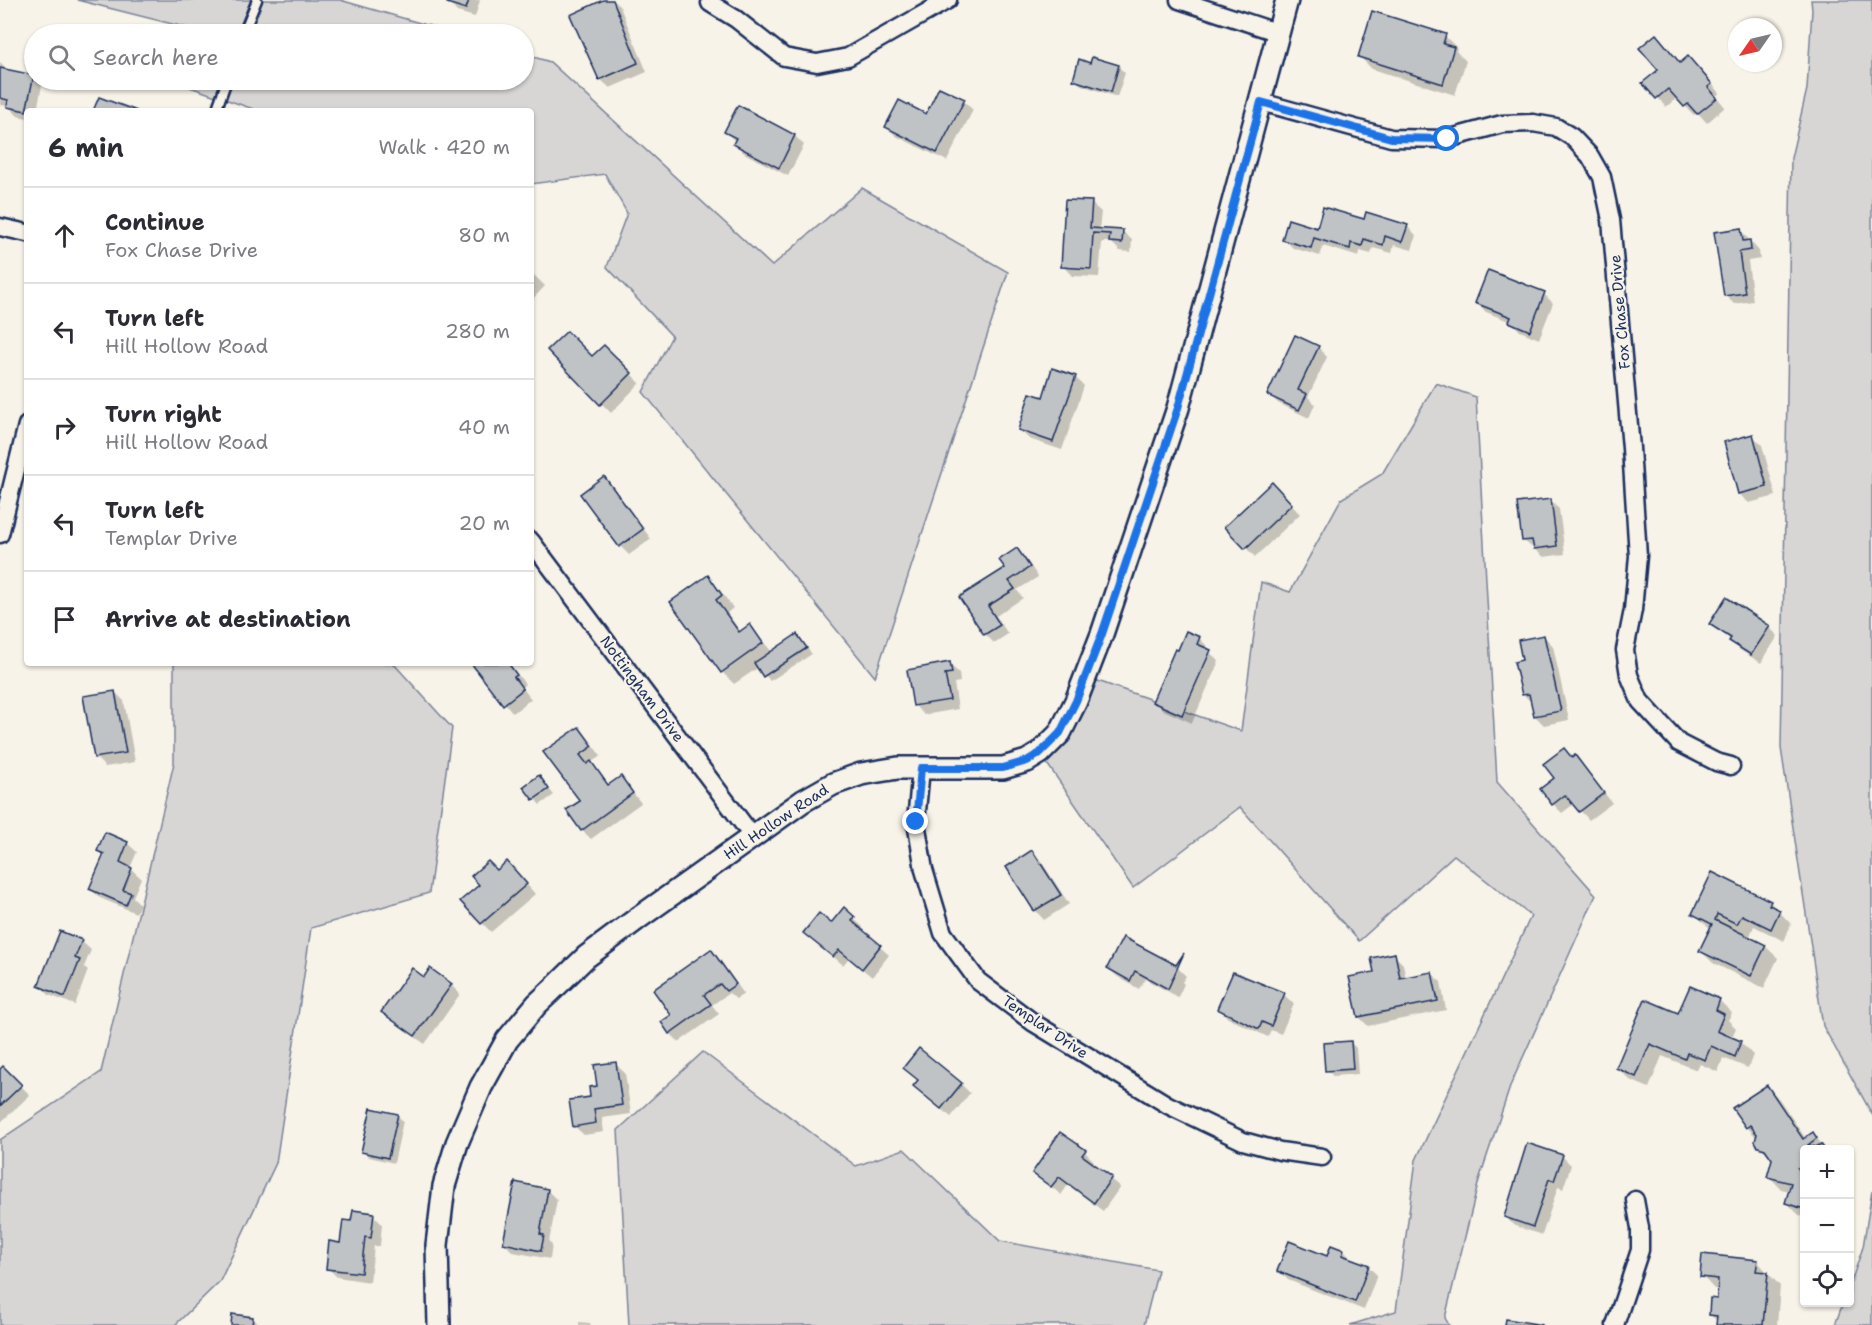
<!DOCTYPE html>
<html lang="en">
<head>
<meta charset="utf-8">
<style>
	:root { --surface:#fff; --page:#f2f2f3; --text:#2b2b33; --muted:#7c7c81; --line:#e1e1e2 }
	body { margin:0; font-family:"Shantell Sans",sans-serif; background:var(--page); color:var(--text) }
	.controls { position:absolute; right:18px; bottom:18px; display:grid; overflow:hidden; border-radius:6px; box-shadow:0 2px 4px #0004 }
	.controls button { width:54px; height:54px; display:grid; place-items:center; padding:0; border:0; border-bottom:2px solid var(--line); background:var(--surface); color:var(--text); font:30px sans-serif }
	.compass { position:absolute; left:1728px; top:18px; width:54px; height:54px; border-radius:50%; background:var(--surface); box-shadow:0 2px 4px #0004; rotate:236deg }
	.stop { position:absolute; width:18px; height:18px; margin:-14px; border:4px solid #1a73e8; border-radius:50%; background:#fff }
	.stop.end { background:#1a73e8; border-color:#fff; box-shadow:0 2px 6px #0008 }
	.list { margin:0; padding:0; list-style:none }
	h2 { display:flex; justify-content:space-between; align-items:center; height:78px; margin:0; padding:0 24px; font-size:26px }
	h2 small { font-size:20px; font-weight:400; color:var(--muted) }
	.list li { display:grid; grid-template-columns:39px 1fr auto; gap:18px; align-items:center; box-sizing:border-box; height:96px; padding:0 24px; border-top:2px solid var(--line) }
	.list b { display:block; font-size:22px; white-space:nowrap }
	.list p { margin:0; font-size:20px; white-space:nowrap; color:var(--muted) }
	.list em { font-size:20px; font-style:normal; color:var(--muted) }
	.icon { flex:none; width:33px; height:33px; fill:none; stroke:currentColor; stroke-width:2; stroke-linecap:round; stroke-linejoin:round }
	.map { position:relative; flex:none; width:1872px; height:1325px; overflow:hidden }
	.search { position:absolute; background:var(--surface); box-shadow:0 2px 4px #0004; left:24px; top:24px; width:510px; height:66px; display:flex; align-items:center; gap:15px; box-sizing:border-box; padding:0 21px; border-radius:33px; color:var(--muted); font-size:22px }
	.panel { position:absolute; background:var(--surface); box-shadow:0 2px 4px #0004; left:24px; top:108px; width:510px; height:558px; border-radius:6px }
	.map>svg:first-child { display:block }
</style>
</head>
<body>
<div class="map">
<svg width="1872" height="1325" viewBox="0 0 1872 1325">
	<rect width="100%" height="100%" fill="#f7f3e8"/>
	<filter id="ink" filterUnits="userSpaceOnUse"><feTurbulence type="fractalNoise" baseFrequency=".0167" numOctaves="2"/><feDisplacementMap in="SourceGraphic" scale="12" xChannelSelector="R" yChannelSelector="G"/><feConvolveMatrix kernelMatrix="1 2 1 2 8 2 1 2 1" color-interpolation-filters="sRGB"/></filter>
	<g filter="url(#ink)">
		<g fill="#d7d6d4" stroke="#798299" stroke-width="1.5">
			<path d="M77,0H340L458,34H203L204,32Z"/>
			<path d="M1811,0H1872V1114L1823,1026L1781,748L1791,158L1807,89L1812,10Z"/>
			<path d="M524,54L550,62L772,266L862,188L1008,272L875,677L643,392L672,336L607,267L627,213L605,174L531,184V111H259L190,87L192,80H524Z"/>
			<path d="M1436,383L1476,397L1497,782L1596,895L1511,1084L1479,1180L1445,1318L1449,1325H1350L1396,1311L1416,1160L1531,916L1454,855L1359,941L1240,807L1133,888L1039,752L1086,677L1241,731L1261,582L1290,592L1341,499L1382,474Z"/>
			<path d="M174,663H393L452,728L429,893L311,928L276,1163L220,1281L175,1325H0V1140L101,1072L174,763Z"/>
			<path d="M703,1052L856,1166L904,1149L1000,1241L1158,1270L1144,1325H629L618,1130Z"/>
			<path d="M1872,1191V1325H1835L1843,1303L1850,1302V1285L1863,1247Z"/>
		</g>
		<g fill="#0003">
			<path d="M440,0H480L475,17L457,12L448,2Z"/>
			<path d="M607,0H613L620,7L647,72L610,88L600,79Z"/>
			<path d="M1445,36L1457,48L1456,51L1466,61L1455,95L1372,69L1360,57Z"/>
			<path d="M1093,59L1119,67L1125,73L1117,97L1081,85L1075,79L1091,65Z"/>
			<path d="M0,62L5,67L4,70L33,76L42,85L37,111H27V118L18,116L8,106L0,105Z"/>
			<path d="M1681,64L1697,67L1720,93L1716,96L1725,107L1707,123L1697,112L1694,115L1677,98L1666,107L1645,83L1660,70Z"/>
			<path d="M964,101L973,110L947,161L896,136L887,127L926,116Z"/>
			<path d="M738,107L795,136L804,145L788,176L744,153L735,144L736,142L726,132Z"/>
			<path d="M1091,203L1101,212L1099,230L1122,231L1132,240L1131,252L1120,251L1111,242H1102L1099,277L1072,276L1063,266Z"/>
			<path d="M1365,221L1407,226L1416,235L1412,250L1394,245L1392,253L1373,248L1371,254L1360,251L1359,257L1323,246L1320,256L1293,248L1284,239L1318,230Z"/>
			<path d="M1740,230L1759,251L1760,259L1748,261L1753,301L1734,304L1725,295Z"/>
			<path d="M531,272L545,286L531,301Z"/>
			<path d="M1544,294L1553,303L1539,339L1520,331L1511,322L1486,312L1477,303Z"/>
			<path d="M604,347L640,383L611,413L549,350L592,358Z"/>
			<path d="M1318,347L1327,357L1308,397L1315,404L1309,418L1278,403L1269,394Z"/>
			<path d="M1075,377L1084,386L1062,450L1029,439L1020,430L1044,398Z"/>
			<path d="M1753,436L1762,445L1776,496L1749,503L1739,494L1726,443Z"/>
			<path d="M604,478L613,487L651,539L629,555L620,546L582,495Z"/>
			<path d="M1272,484L1300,514L1255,557L1226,528Z"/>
			<path d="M1550,500L1559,509L1565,554L1544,557L1524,541Z"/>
			<path d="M1017,550L1026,559L1038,577L1017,590L1023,598L996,616L1008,634L994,643L985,634L961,598L1007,568Z"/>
			<path d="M708,577L720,590L733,608L727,613L741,632L750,626L772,652L797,636L812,654L770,681L759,667L734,684L722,672Z"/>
			<path d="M1711,624L1769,627L1778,636L1761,663L1740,650L1732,641Z"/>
			<path d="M1544,636L1553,646L1569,720L1544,725L1535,716L1533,704L1524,695V661Z"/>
			<path d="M1199,638L1208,647L1207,650L1219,661L1192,723L1163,710L1154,701Z"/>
			<path d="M472,663H509L525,684L522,687L531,699L513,713Z"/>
			<path d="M949,664L959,673L960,682L954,683L958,709L924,715L915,706Z"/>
			<path d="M115,692L124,701L135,762L105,767L96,758Z"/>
			<path d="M579,728L601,756L590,763L609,786L621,778L641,803L591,839L582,830V801L545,752Z"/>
			<path d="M1564,750L1584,766L1612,803L1589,820L1574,804L1562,813L1553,804L1556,779Z"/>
			<path d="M539,777L554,795L540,805L525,787Z"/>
			<path d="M127,843L137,852L130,868L141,878L133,897L140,904L136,913L100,898L91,889L104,856L99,851Z"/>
			<path d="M1032,852L1041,861L1069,904L1044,920L1035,910L1008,867Z"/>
			<path d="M497,872H516L535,894L491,932L482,923Z"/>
			<path d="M1770,902L1791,924L1784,941L1754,926L1749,938L1765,946L1778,958L1764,988L1713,963L1701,951L1711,929L1694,914Z"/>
			<path d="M844,910L863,927L861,930L889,955L872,977L849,958L843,965L805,932L832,925Z"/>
			<path d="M81,941L91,950L84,967L88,970L75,1005L49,995L40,985Z"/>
			<path d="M711,951L720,960L744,994L736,999L729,993L712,1005L719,1014L679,1042L670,1033L673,1015Z"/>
			<path d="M1394,955L1403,964L1406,978L1432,973L1441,982L1446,1010L1368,1026L1359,1017L1375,973Z"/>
			<path d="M1177,967L1186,976L1182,982L1184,984L1178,997L1145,979L1139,989L1118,977L1108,968Z"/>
			<path d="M1234,974L1284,995L1294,1004L1281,1034L1271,1030L1268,1037L1228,1018L1219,1009Z"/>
			<path d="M451,985L460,994L425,1044L392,1021L383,1012Z"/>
			<path d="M1719,1000L1732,1013L1728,1020L1736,1028L1731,1039L1741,1043L1753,1055L1748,1068L1723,1058L1718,1072L1700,1064L1697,1070L1662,1056L1649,1088L1630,1080L1618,1068L1679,1015Z"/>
			<path d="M1350,1042L1356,1048L1358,1074L1333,1076L1327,1070Z"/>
			<path d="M615,1064L625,1073L631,1114L602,1118L604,1132L584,1135L574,1126Z"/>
			<path d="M3,1068L30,1095L0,1123V1071Z"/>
			<path d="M905,1068L961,1084L970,1093L951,1117L924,1095L919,1081Z"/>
			<path d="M1767,1086L1779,1099L1806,1139L1813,1134L1827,1150H1804V1217L1799,1215L1787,1203L1790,1191L1781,1189L1769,1176L1774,1160L1760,1146L1757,1138L1747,1127Z"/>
			<path d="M397,1115L403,1121L394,1163L369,1157L363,1151Z"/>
			<path d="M1061,1134L1085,1152L1094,1161L1092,1164L1120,1187L1103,1211L1068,1185L1061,1195L1034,1172Z"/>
			<path d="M1562,1156L1571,1165L1563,1189L1558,1187L1542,1235L1515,1226L1505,1217Z"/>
			<path d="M548,1191L557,1200L549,1242L552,1245L550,1259L513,1252L504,1243Z"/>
			<path d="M373,1215L382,1224L380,1246H374L370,1282L337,1277L328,1268L353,1222Z"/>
			<path d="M1332,1247L1344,1251L1353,1261L1368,1266L1377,1275L1364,1310L1288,1280L1279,1271L1328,1258Z"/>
			<path d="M1757,1261L1780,1286L1777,1325H1717L1718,1322L1710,1314L1718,1300L1719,1289H1714L1702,1276Z"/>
			<path d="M253,1318L260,1325H233Z"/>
			<path d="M579,1322L590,1323L591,1325H579Z"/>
		</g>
		<g fill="#c0c3c5" stroke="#1b2f5e" stroke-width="1.5">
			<path d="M447,0H469L466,9L447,3Z"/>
			<path d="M603,0H613L638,63L599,80L570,15Z"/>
			<path d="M1372,11L1446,34L1443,44L1454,47L1443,84L1358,57Z"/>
			<path d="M1656,34L1680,63L1688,56L1712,84L1708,87L1717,98L1697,114L1688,104L1684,107L1668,89L1656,99L1642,83L1658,70L1639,48Z"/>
			<path d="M1092,57L1119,65L1111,92L1073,80L1079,59L1090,63Z"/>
			<path d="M0,68L34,75L26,111L7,107L8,100L0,98Z"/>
			<path d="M939,87L965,99L937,153L885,127L899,100L926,114Z"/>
			<path d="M99,97L137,111H93Z"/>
			<path d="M738,105L795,135L779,168L733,144L736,138L724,132Z"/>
			<path d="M1065,200L1092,201L1090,228L1123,230L1122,243L1109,242L1110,234L1093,233L1091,269L1061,267Z"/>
			<path d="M1323,207L1364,219L1366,212L1408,225L1402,242L1385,236L1383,245L1364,239L1362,246L1351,243L1350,249L1314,238L1311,248L1282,240L1288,219L1317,228Z"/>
			<path d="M1741,228L1743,241L1750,240L1751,250L1739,252L1745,293L1724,296L1714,232Z"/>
			<path d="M1488,270L1545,292L1530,331L1509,322L1511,317L1475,303Z"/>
			<path d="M567,331L592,356L604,345L632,373L600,405L547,350Z"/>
			<path d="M1295,335L1319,346L1298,390L1307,394L1299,410L1267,395Z"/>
			<path d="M1052,368L1076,376L1053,442L1018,430L1030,393L1043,397Z"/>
			<path d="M1753,434L1767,487L1738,494L1724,442Z"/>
			<path d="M604,476L643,529L619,547L580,494Z"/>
			<path d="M1272,482L1292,504L1245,549L1224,527Z"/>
			<path d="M1551,499L1557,546L1534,549L1532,540L1522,541L1517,503Z"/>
			<path d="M1017,548L1030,567L1009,581L1015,589L988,606L1000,625L984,635L959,597L1005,568L999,560Z"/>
			<path d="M708,575L722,595L716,600L739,632L750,624L763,643L721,673L670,602Z"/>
			<path d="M1726,597L1770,626L1751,655L1729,641L1731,638L1709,624Z"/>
			<path d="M1186,631L1200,637L1197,644L1211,650L1182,715L1152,702L1175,649L1178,650Z"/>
			<path d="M797,634L807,648L763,677L754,663Z"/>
			<path d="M1544,635L1561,711L1534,716L1529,694L1522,695L1514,662L1522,660L1518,640Z"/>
			<path d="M950,662L952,673L945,674L950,700L913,706L907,670Z"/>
			<path d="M471,663H508L517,675L514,677L523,689L503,705Z"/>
			<path d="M115,691L126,753L94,758L83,696Z"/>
			<path d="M579,727L593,746L580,755L587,764L591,761L608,785L621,776L633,793L581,831L566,810L580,801L543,752Z"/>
			<path d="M1564,748L1572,758L1575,755L1604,793L1579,812L1565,795L1552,805L1540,789L1554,778L1543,764Z"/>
			<path d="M539,775L549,789L533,800L523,787Z"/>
			<path d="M105,832L128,842L120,862L132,868L123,890L131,893L126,905L89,889L104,854L97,851Z"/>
			<path d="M1032,850L1061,895L1034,911L1006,867Z"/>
			<path d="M488,861L497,870L507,861L527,884L481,924L460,901L479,885L471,876Z"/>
			<path d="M1712,872L1771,901L1769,905L1780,910L1771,929L1742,915L1737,924L1717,914L1715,920L1766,945L1751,976L1699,951L1712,924L1692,914Z"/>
			<path d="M844,907L855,917L852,921L881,945L862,969L839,950L833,957L803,933L819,913L831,923Z"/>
			<path d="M60,931L82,940L75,958L80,960L65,997L38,986Z"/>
			<path d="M1123,937L1176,965L1184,953L1168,989L1135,971L1130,981L1107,968Z"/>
			<path d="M711,949L736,984L726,991L720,984L704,995L711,1004L669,1034L661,1022L671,1015L653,990Z"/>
			<path d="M1395,953L1400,978L1432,972L1438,1001L1358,1017L1349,977L1374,972L1371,958Z"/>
			<path d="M412,968L424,977L430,968L452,984L415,1036L381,1012Z"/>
			<path d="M1233,972L1285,993L1271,1026L1262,1022L1259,1029L1217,1009Z"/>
			<path d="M1690,986L1720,999L1716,1010L1724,1014L1717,1031L1741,1041L1735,1057L1711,1046L1705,1060L1687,1053L1685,1059L1650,1044L1636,1077L1616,1068L1645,999L1678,1013Z"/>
			<path d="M1351,1041L1353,1069L1325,1071L1323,1043Z"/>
			<path d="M919,1048L962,1083L941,1109L913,1086L918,1080L903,1068Z"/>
			<path d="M616,1062L622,1105L594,1109L596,1123L573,1127L569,1100L590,1097L589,1087L597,1086L594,1065Z"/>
			<path d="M3,1066L22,1085L0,1106V1069Z"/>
			<path d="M1767,1085L1803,1139L1813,1132L1817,1138L1808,1145L1816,1147L1821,1144L1825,1150H1804V1164L1798,1168L1804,1178V1209L1785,1203L1791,1183L1767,1177L1772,1159L1765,1149L1758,1147L1755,1141L1757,1134L1750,1125L1746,1128L1732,1108Z"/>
			<path d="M371,1108L398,1114L388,1158L361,1152Z"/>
			<path d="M1060,1132L1086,1150L1082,1155L1112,1177L1094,1203L1059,1177L1051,1187L1032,1173Z"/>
			<path d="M1527,1143L1563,1155L1554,1181L1549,1179L1533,1227L1504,1217Z"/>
			<path d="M515,1182L548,1189L540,1234L544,1235L541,1251L503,1243Z"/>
			<path d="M353,1210L374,1213L371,1238L365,1237L361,1273L326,1269L329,1241L340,1243L343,1220L351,1221Z"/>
			<path d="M1289,1241L1327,1256L1331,1245L1344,1250L1342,1255L1369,1265L1355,1302L1277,1271Z"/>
			<path d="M1702,1254L1758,1260L1756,1271L1768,1272L1763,1325H1716L1717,1316L1709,1315L1710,1298L1717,1299L1718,1279L1700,1277Z"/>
			<path d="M232,1314L253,1317L252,1325H231Z"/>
			<path d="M1506,1319L1543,1325H1505Z"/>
		</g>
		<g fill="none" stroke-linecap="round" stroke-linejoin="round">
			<g stroke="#1b2f5e" stroke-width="13">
				<g id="service">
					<path d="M243,34L257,0"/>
					<path d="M216,111L227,80"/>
				</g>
			</g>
			<g stroke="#1b2f5e" stroke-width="21">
				<g id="minor">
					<path d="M1179,0L1279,33"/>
					<path d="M710,3L736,19L784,57L817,63L848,57L948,0"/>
					<path d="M1261,102L1391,138L1447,139L1502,124L1533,123L1556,127L1572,137L1590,156L1602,177L1611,220L1631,448L1638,556L1633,610L1625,650L1629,675L1640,701L1679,743L1716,762L1731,766"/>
					<path d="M0,227L27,233"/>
					<path d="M0,534L27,425"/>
					<path d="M531,541L753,837"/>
					<path d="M921,768L916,822L924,870L943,933L978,981L1034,1023L1168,1105L1243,1141L1280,1151L1322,1157"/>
					<path d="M1615,1325L1640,1250V1228L1635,1200"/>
				</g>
			</g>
			<g stroke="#1b2f5e" stroke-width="26">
				<path id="tertiary" d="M439,1325L437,1245L444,1186L457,1143L481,1087L507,1040L537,1004L551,991L586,957L637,919L803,801L833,784L861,774L898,768H1003L1027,761L1040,753L1060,733L1076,701L1102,634L1178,408L1287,0"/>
			</g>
			<use href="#service" stroke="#f7f3e8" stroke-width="8"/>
			<use href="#minor" stroke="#f7f3e8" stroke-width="16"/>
			<use href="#tertiary" stroke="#f7f3e8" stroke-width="21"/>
		</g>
	</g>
	<g fill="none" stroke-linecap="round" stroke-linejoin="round" filter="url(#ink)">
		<path stroke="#1a73e8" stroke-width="8" d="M916,822L921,768H1003L1027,761L1040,753L1060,733L1076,701L1102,634L1178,408L1261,102L1391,138L1447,139"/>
	</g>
	<g text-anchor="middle" stroke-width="4.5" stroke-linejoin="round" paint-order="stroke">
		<g font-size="15" fill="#1b2f5e" stroke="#f7f3e8">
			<text transform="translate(1620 312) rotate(-95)" y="5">Fox Chase Drive</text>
			<text transform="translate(642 689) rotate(53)" y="5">Nottingham Drive</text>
			<text transform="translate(776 822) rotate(-34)" y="5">Hill Hollow Road</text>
			<text transform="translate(1045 1027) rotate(34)" y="5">Templar Drive</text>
		</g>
	</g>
</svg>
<div class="controls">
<button>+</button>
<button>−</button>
<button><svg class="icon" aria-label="locate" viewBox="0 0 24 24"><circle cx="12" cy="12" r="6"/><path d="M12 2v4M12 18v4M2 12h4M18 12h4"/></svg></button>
</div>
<svg class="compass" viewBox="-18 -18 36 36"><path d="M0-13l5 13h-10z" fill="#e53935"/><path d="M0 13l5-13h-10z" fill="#7c7c81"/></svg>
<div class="stop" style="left:1447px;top:139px"></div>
<div class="stop end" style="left:916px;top:822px"></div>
<div class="search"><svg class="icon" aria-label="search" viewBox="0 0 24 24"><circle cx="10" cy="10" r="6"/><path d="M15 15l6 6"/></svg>Search here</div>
<section class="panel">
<h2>6 min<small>Walk · 420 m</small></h2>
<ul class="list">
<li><svg class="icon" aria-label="ahead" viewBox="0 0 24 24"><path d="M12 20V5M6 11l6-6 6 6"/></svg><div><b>Continue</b><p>Fox Chase Drive</p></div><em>80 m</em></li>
<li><svg class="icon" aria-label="left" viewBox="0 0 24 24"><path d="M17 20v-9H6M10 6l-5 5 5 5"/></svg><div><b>Turn left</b><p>Hill Hollow Road</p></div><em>280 m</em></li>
<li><svg class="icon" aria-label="right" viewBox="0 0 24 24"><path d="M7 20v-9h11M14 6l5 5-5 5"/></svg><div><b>Turn right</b><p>Hill Hollow Road</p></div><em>40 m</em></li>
<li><svg class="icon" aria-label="left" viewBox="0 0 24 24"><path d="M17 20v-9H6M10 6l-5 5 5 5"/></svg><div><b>Turn left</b><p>Templar Drive</p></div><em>20 m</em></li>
<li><svg class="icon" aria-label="arrive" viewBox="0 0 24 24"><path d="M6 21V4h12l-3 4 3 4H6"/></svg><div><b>Arrive at destination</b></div></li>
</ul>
</section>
</div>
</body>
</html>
